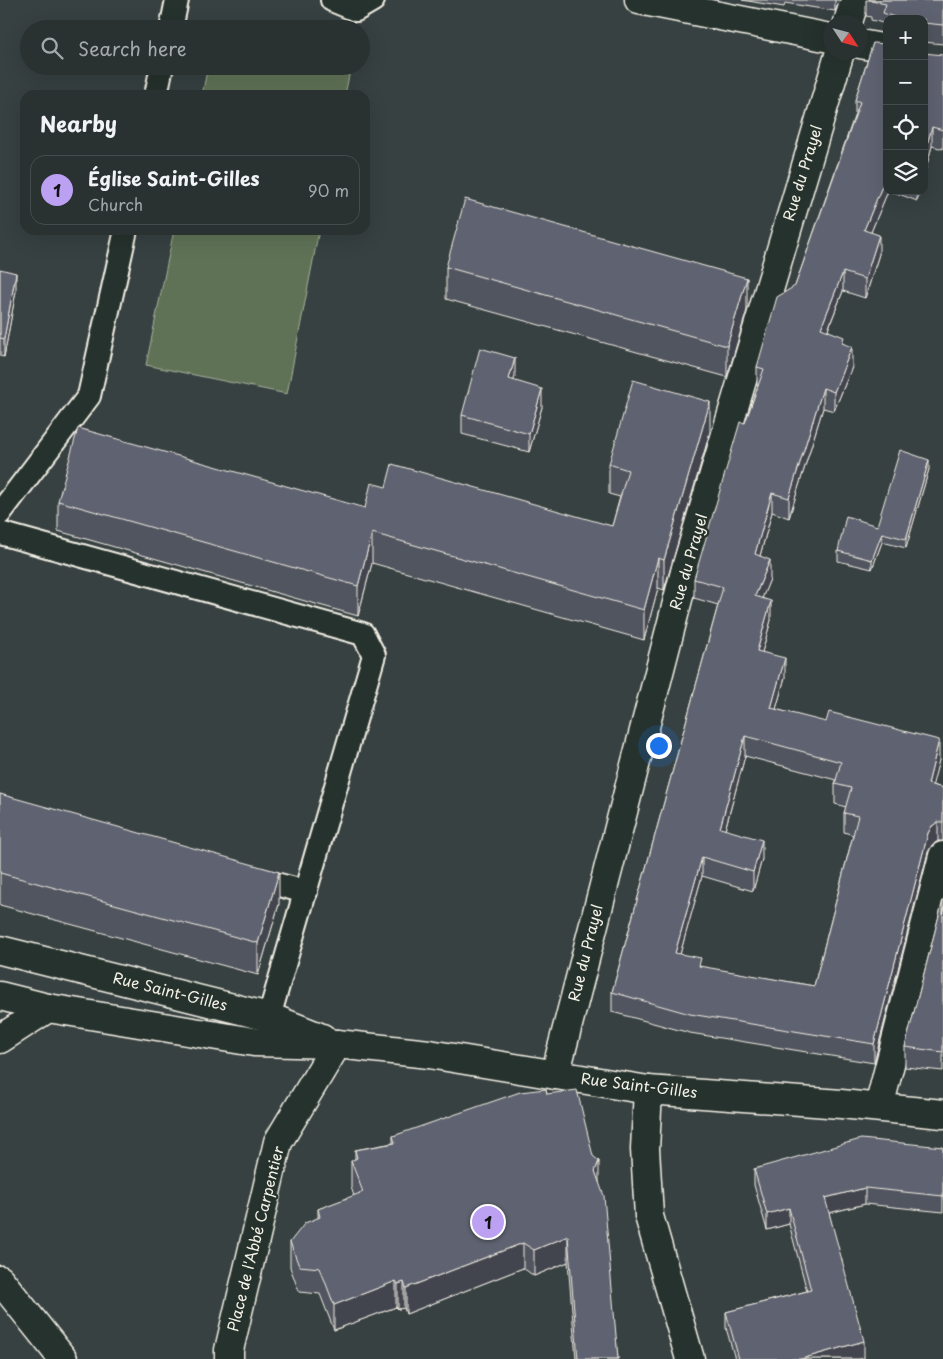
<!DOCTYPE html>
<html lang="en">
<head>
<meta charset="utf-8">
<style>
	:root { --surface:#293131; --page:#313939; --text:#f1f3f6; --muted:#a5a9ab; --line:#454c4d; --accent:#bca0f2 }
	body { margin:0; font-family:"Playpen Sans",sans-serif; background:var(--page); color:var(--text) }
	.controls { position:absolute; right:15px; top:15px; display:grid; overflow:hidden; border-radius:10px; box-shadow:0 5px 20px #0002 }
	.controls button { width:45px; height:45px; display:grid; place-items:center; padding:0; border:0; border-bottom:1px solid var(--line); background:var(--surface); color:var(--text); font:25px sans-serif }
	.compass { position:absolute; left:823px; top:15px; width:45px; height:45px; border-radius:50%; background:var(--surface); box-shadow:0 5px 20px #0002; rotate:126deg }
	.you { position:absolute; left:658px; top:745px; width:18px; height:18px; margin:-12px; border:4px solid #fff; border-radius:50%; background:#1a73e8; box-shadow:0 0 0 8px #1a73e833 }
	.badge { display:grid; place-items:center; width:32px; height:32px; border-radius:50%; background:var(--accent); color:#111; font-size:16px; font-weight:700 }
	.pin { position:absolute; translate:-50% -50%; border:2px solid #fff; box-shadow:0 1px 5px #0006 }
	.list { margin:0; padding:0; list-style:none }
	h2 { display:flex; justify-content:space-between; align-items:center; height:65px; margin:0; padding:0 20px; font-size:21px }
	h2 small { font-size:16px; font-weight:400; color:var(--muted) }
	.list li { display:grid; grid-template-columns:32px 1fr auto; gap:15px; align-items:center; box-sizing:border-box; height:70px; margin:0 10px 10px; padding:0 10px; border:1px solid var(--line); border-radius:15px }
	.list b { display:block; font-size:19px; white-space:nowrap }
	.list p { margin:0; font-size:16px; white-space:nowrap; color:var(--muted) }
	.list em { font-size:16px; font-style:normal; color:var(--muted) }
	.icon { flex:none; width:28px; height:28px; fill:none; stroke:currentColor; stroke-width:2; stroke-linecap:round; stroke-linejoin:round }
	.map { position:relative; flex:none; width:943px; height:1359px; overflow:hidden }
	.search { position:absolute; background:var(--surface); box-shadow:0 5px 20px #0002; left:20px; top:20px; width:350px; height:55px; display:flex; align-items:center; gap:12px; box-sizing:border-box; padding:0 18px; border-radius:28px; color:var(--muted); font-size:19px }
	.panel { position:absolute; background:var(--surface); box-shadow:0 5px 20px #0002; left:20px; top:90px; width:350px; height:145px; border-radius:15px }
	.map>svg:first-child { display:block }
</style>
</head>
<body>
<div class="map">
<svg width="943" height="1359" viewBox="0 0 943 1359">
	<rect width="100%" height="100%" fill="#374141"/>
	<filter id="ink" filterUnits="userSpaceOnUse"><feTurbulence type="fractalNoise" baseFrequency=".02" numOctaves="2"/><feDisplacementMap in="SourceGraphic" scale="10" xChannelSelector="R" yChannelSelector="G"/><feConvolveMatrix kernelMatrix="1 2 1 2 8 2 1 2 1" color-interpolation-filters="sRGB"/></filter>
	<g filter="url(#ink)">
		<g fill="#5e7256" stroke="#a9b29f">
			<path d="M208,66H351L345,95H202Z"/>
			<path d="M174,230H319L287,394L146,365Z"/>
		</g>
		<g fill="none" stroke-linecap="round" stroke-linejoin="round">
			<g stroke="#f4f1e8" stroke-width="26">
				<g id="service">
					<path d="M332,0L356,10L373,0"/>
					<path d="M171,29L177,0"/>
					<path d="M156,95L162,66"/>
					<path d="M0,513L89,396L126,230"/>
					<path d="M0,533L363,634L374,655L269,1017"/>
					<path d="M249,877L306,892"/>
				</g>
			</g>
			<g stroke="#f4f1e8" stroke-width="31">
				<g id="minor">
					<path d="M639,0L830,38"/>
					<path d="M848,22L855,0"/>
					<path d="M860,44L887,49"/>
					<path d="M555,1075L686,568L840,52"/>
					<path d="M648,1090L645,1149L649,1216L690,1359"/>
					<path d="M879,1107L943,856"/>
					<path d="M229,1359V1350L278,1142L337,1044"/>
				</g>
			</g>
			<g stroke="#f4f1e8" stroke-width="31">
				<g id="tertiary">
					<path d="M0,950L269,1017L322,1038"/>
					<path d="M0,996L48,1008L254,1042L337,1044L429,1054L648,1090L841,1104L943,1114"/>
					<path d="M0,1039L48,1008"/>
				</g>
			</g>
			<g stroke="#f4f1e8" stroke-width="31">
				<path id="primary" d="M0,1280L63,1359"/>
			</g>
			<use href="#service" stroke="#26332d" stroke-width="22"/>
			<use href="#minor" stroke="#26332d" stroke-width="28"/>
			<use href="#tertiary" stroke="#26332d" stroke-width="28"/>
			<use href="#primary" stroke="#26332d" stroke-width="28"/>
		</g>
		<g fill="#51545f" stroke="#f4f1e8" fill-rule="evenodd">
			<path d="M742,0H840L835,11L785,3L784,7Z"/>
			<path d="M866,0H943V44L924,42V19H887V34L883,32V23L871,20V17L866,16Z"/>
			<path d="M873,43L887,191H888L871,232L879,254L865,298L843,291L828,330L844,344L852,367L834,411L823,408L789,518L772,512L760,556L770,579L762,598L771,620L762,652L785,677L776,709L939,760L932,785L943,788V841H938L932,845L928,852L874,1063L690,1033L612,1012V992L718,605L694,598V579L758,386H757V367L795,286L855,114V100ZM745,756L836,780L835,784V804L846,807L844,813V832L853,835L814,986L701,967L680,954L702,876L753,891L762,859L725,830Z"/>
			<path d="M943,55V149L932,146L924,175Z"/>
			<path d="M891,191H920L917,201Z"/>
			<path d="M446,267L747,310L727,377L446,299Z"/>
			<path d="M0,269L16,291L4,357L0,356Z"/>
			<path d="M515,376L513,381L542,407L529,452L462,434V415Z"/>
			<path d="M710,432L664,590L658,588L644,640L372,563L358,616L58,531V501L365,508L386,487L612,526L620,497L609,494V464Z"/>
			<path d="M929,469L906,548L882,542L872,569L838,561V551L877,526Z"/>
			<path d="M0,794L279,904L258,975L0,905Z"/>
			<path d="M943,900V1071L905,1067V1047Z"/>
			<path d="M547,1094L599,1182L618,1359H576L568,1262L534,1276L523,1268L406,1314L404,1308L398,1309L396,1307L334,1330L320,1294L299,1292L290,1267V1242L318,1218V1209L354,1196L351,1187V1161L355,1159V1150L393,1143V1136Z"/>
			<path d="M943,1147V1212L865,1204L829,1213L864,1358L859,1359H735L726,1328V1312L807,1291L789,1224L767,1230L754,1185V1169Z"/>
		</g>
		<g fill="#42454e" stroke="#f4f1e8">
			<path d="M835,0H840L835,11Z"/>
			<path d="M932,127V146L924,175V155Z"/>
			<path d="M887,174V191H888L864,249V230Z"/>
			<path d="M917,191H920L917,201Z"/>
			<path d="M879,235V254L865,298V279Z"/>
			<path d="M843,272V291L821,347V328Z"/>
			<path d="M16,273V291L4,357V339Z"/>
			<path d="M747,278V310L727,377V346Z"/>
			<path d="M852,347V367L834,411V392Z"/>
			<path d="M515,358V376L509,397V379Z"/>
			<path d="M823,388V408L789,518V498Z"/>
			<path d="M542,389V407L529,452V434Z"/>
			<path d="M710,402V432L664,590V560Z"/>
			<path d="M929,460V469L906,548V539Z"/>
			<path d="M772,493V512L755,574V554Z"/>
			<path d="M372,533V563L358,616V586Z"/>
			<path d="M882,533V542L872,569V560Z"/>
			<path d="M658,558V588L644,640V610Z"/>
			<path d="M770,560V579L755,616V596Z"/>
			<path d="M771,601V620L757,670V651Z"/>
			<path d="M785,658V677L771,727V708Z"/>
			<path d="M745,736V756L720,848V828Z"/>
			<path d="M939,740V760L928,803V784Z"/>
			<path d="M938,822V841L932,845L928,852L874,1063V1044L928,833L932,826Z"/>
			<path d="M762,840V859L753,891V872Z"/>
			<path d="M702,857V876L675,972V953Z"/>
			<path d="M279,872V904L258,975V943Z"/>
			<path d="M599,1161V1186L595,1171Z"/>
			<path d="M865,1188V1204L825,1214V1198Z"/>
			<path d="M789,1208V1224L767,1230V1214Z"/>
			<path d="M568,1236V1262L534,1276V1250Z"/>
			<path d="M523,1243V1268L406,1314V1288Z"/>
			<path d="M396,1281V1307L334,1330V1305Z"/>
			<path d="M404,1282V1308L398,1309V1284Z"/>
			<path d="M864,1341V1358L859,1359H801Z"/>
		</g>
		<g fill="#5e626f" stroke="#f4f1e8" fill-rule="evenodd">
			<path d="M871,0H943V25L924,23V19H898L897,18L883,13L886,4L871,1Z"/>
			<path d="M873,43L887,44V174L864,230L879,235L865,279L843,272L821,328L844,337L842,343L852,347L834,392L823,388L789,498L772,493L755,554L770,560L755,596L771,601L757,651L785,658L771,708L826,722L829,712L939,740L928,784L943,788V822H938L932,826L928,833L874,1044L690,1014L612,992L723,587L694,579L740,422L745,423L764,369L757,367L777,297L795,286L860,102L855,100ZM745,736L841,762L835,784L851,788L844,813L858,816L814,986L699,966L701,958L675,953L702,857L753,872L762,840L720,828Z"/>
			<path d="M924,53L943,55V130L932,127L924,155Z"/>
			<path d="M465,199L747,278L727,346L446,267Z"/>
			<path d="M0,269L16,273L4,339L0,338Z"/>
			<path d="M480,348L515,358L509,379L542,389L529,434L462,415Z"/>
			<path d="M633,380L710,402L664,560L658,558L644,610L372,533L358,586L58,501L78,428L365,508L371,483L386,487L392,464L612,526L628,470L609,464Z"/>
			<path d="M900,450L929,460L906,539L882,533L872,560L838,551L846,516L877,526Z"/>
			<path d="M0,794L279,872L258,943L0,873Z"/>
			<path d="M943,900V1052L905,1047Z"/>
			<path d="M546,1089L547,1094L577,1090L593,1156L599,1161L595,1171L604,1196L618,1359H578L568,1236L534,1250L523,1243L406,1288L404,1282L398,1284L396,1281L334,1305L320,1268L299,1266L290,1242L305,1223L320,1217L318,1209L363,1192L351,1161L357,1158L355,1150L395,1143L393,1136L520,1092Z"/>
			<path d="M861,1139L943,1147V1196L865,1188L825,1198L864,1341L801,1359H739L726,1312L811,1290L789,1208L767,1214L754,1169Z"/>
		</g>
	</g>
	<g text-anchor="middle" stroke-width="4.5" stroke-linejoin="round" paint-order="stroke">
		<g font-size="15" fill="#f4f1e8" stroke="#26332d">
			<text transform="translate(803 173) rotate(-73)" y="5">Rue du Prayel</text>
			<text transform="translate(689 562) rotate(-74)" y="5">Rue du Prayel</text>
			<text transform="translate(586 953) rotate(-76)" y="5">Rue du Prayel</text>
			<text transform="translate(170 992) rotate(14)" y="5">Rue Saint-Gilles</text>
			<text transform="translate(639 1086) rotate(7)" y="5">Rue Saint-Gilles</text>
			<text transform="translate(256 1239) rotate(-76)" y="5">Place de l'Abbé Carpentier</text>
		</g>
	</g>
</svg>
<div class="controls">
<button>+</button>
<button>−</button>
<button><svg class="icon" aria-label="locate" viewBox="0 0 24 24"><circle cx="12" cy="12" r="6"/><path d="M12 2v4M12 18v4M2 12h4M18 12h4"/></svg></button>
<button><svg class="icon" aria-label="layers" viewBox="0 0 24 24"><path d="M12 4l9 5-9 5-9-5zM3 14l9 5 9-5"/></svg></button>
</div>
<svg class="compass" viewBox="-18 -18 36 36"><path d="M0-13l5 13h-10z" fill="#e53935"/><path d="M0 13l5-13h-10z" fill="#a5a9ab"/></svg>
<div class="you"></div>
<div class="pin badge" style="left:488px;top:1222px">1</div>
<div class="search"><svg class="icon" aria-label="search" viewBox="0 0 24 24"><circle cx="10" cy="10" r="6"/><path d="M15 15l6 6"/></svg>Search here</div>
<section class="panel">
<h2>Nearby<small></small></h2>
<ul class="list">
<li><span class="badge">1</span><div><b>Église Saint-Gilles</b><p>Church</p></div><em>90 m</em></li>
</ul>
</section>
</div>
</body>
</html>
